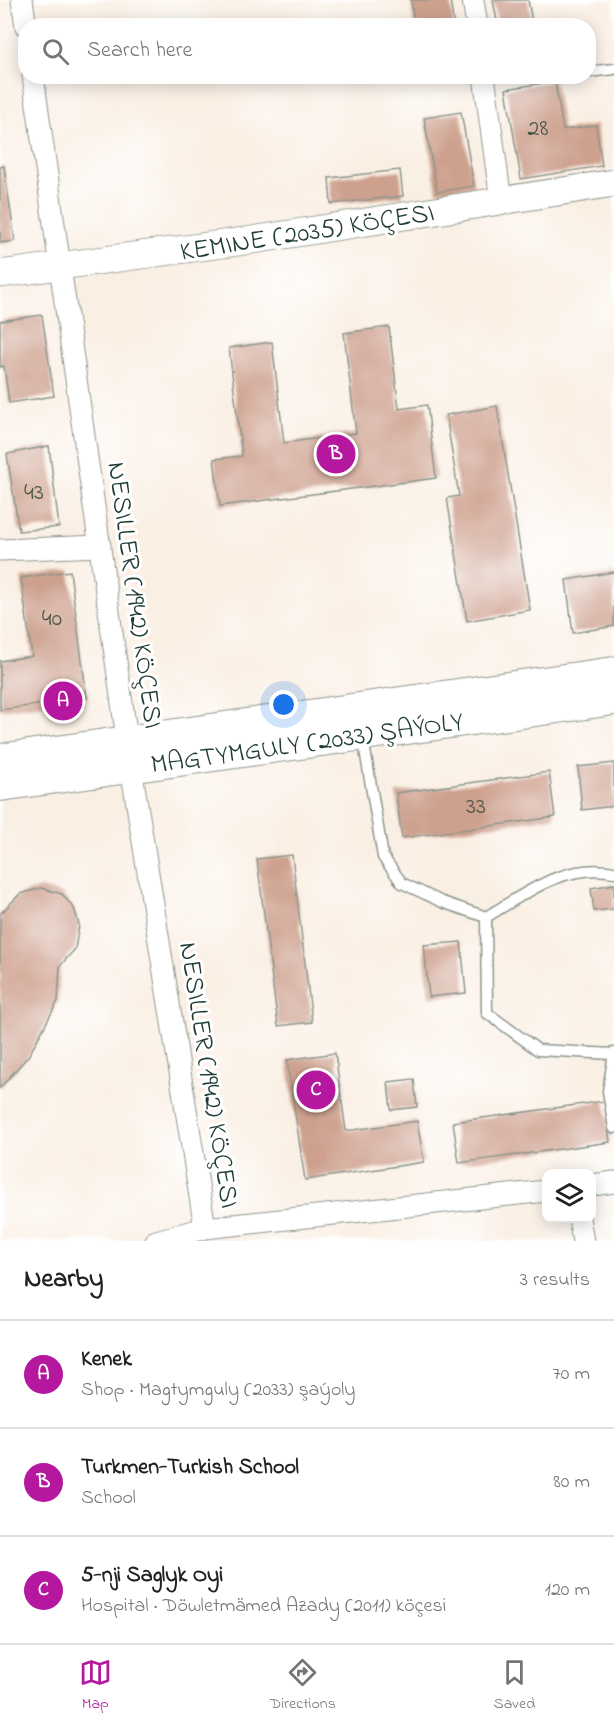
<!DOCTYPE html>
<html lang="en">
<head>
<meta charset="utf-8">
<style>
	:root { --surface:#fff; --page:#f2f2f2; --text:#202124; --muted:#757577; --line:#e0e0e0; --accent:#b5179e }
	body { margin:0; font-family:"Indie Flower",sans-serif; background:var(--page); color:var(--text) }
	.controls { position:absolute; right:18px; bottom:18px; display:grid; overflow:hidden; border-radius:12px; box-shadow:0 3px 15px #0003 }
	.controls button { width:54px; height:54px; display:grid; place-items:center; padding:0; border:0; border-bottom:2px solid var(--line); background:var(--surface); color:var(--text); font:30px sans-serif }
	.you { position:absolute; left:284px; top:705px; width:21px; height:21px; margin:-15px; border:4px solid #fff; border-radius:50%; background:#1a73e8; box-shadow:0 0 0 9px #1a73e833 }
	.badge { display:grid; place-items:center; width:39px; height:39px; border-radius:50%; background:var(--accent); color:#fff; font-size:20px; font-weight:700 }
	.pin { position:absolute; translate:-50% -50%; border:3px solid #fff; box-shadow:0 2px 6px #0006 }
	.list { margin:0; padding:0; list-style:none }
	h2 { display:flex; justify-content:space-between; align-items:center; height:78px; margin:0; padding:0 24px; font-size:26px }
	h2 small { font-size:20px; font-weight:400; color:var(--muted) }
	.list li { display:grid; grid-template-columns:39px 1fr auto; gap:18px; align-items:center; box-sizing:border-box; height:108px; padding:0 24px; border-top:2px solid var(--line) }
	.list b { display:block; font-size:22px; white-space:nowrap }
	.list p { margin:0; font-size:20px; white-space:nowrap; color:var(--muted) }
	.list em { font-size:20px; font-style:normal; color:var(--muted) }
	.icon { flex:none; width:33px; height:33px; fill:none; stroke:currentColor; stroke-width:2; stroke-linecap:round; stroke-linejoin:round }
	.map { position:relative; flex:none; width:614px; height:1241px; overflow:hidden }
	.search { position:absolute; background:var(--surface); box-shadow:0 3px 15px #0003; left:18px; right:18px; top:18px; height:66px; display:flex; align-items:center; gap:15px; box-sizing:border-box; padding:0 21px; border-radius:24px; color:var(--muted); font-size:22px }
	.sheet { height:402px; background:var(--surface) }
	nav { display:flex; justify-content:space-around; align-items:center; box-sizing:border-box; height:84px; border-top:2px solid var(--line); background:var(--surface); font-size:16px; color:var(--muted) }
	nav a { display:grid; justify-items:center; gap:3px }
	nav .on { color:var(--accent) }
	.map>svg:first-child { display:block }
</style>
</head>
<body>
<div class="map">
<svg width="614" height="1241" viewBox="0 0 614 1241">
	<rect width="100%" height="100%" fill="#fff"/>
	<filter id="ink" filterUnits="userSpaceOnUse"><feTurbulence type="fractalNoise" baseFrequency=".0167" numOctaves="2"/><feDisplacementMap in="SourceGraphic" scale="12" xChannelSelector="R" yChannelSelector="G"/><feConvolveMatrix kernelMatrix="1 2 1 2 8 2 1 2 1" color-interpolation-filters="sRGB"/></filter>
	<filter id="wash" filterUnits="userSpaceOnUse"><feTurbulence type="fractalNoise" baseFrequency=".008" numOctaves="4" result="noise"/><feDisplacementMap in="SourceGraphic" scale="24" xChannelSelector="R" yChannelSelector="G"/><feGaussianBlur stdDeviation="1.35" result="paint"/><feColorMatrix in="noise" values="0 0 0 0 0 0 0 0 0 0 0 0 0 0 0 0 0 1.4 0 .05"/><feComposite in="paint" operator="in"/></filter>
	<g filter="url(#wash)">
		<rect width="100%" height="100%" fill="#faefe3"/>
		<g id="blocks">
			<g fill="#cea08e">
				<path d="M411,0H450L454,26H414Z"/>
				<path d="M493,0H528L533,26H498Z"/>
				<path d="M555,81L563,130L596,125L602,166L521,179L506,89Z"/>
				<path d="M461,112L474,186L437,192L424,118Z"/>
				<path d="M4,166L15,241L0,243V167Z"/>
				<path d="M400,170L403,196L331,204L329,178Z"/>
				<path d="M42,315L54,396L9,403L4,366L0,367V321Z"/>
				<path d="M389,327L399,409L427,405L436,478L220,506L214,459L242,456L229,348L272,342L284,443L356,433L344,333Z"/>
				<path d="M497,406L530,610L467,621L447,498L459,496L446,415Z"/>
				<path d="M49,446L59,527L19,531L7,454Z"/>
				<path d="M70,571L87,698L0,710V661L32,656L21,578Z"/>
				<path d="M614,572V626L573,633L566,580Z"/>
				<path d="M614,763V806L582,810L578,767Z"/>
				<path d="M549,772L555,817L402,838L396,793Z"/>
				<path d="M292,855L312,1022L278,1026L257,859Z"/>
				<path d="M614,884V909L594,911L591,888Z"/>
				<path d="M41,888L62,894L74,908L79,925L75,949L60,966L58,1001L29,1055L0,1088V914L20,894Z"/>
				<path d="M461,942L466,993L429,997L424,945Z"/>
				<path d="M335,1053L346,1131L417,1121L424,1162L305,1180L287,1060Z"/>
				<path d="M414,1079L417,1107L391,1110L388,1082Z"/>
				<path d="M605,1101L610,1142L459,1163L453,1122Z"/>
			</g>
		</g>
	</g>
	<g filter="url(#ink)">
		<use href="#blocks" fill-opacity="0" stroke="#8c968c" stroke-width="1.5"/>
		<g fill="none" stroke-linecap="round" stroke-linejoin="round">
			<g stroke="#8c968c" stroke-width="13">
				<g id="service">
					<path d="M588,72L614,69"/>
					<path d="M363,738L383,857L402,883L442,902L486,917C525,894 565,862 614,872"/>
					<path d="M486,917L487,1013L538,1050L613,1054"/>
					<path d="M614,1053L608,1091L614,1128"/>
				</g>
			</g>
			<g stroke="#8c968c" stroke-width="23">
				<g id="minor">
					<path d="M22,0L26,26"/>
					<path d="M473,0L477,26"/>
					<path d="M33,76L131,767L205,1228"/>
					<path d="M484,76L501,201"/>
					<path d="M0,550L100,546"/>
					<path d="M592,1185L614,1182"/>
					<path d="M579,1218L583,1241"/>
					<path d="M156,1241L205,1228L546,1191"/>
				</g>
			</g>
			<g stroke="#8c968c" stroke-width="29">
				<path id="tertiary" d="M0,274L252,240L614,183"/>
			</g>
			<g stroke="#8c968c" stroke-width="32">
				<g id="secondary">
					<path d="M0,759L614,672"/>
					<path d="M0,786L614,700"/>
				</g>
			</g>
			<use href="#service" stroke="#fff" stroke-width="10"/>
			<use href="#minor" stroke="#fff" stroke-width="21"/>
			<use href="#tertiary" stroke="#fff" stroke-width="27"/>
			<use href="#secondary" stroke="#fff" stroke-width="30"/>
		</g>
	</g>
	<g text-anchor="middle" stroke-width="6" stroke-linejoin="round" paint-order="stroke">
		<g font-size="24" fill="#4b564a">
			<text x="538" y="135">28</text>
			<text x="34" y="499">43</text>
			<text x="52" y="625">40</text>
			<text x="476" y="813">33</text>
		</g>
		<g font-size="27" fill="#1f3d34" stroke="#fff">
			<text transform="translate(307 231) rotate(-9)" y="9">KEMINE (2035) KÖÇESI</text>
			<text transform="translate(136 595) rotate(82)" y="9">NESILLER (1942) KÖÇESI</text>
			<text transform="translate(307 742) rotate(-8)" y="9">MAGTYMGULY (2033) ŞAÝOLY</text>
			<text transform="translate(210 1075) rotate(81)" y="9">NESILLER (1942) KÖÇESI</text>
		</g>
	</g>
</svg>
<div class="controls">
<button><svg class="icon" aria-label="layers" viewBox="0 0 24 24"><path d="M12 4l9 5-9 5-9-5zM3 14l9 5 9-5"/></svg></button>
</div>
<div class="you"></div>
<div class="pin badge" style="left:63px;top:701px">A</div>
<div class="pin badge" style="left:336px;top:454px">B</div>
<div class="pin badge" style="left:316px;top:1090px">C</div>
<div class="search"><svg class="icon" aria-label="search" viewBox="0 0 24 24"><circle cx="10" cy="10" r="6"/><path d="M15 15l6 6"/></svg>Search here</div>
</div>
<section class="sheet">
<h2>Nearby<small>3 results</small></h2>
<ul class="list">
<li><span class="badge">A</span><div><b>Kenek</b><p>Shop · Magtymguly (2033) şaýoly</p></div><em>70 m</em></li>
<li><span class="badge">B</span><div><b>Turkmen-Turkish School</b><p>School</p></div><em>80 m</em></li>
<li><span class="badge">C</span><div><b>5-nji Saglyk Oyi</b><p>Hospital · Döwletmämed Azady (2011) köçesi</p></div><em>120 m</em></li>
</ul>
</section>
<nav>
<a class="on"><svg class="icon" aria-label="map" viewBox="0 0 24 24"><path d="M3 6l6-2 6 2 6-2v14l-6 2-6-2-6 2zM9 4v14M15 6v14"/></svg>Map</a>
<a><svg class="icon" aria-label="directions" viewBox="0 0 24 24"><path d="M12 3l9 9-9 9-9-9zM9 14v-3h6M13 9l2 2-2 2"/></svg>Directions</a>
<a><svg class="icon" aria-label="saved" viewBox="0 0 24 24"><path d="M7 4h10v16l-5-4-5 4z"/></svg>Saved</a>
</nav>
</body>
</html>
